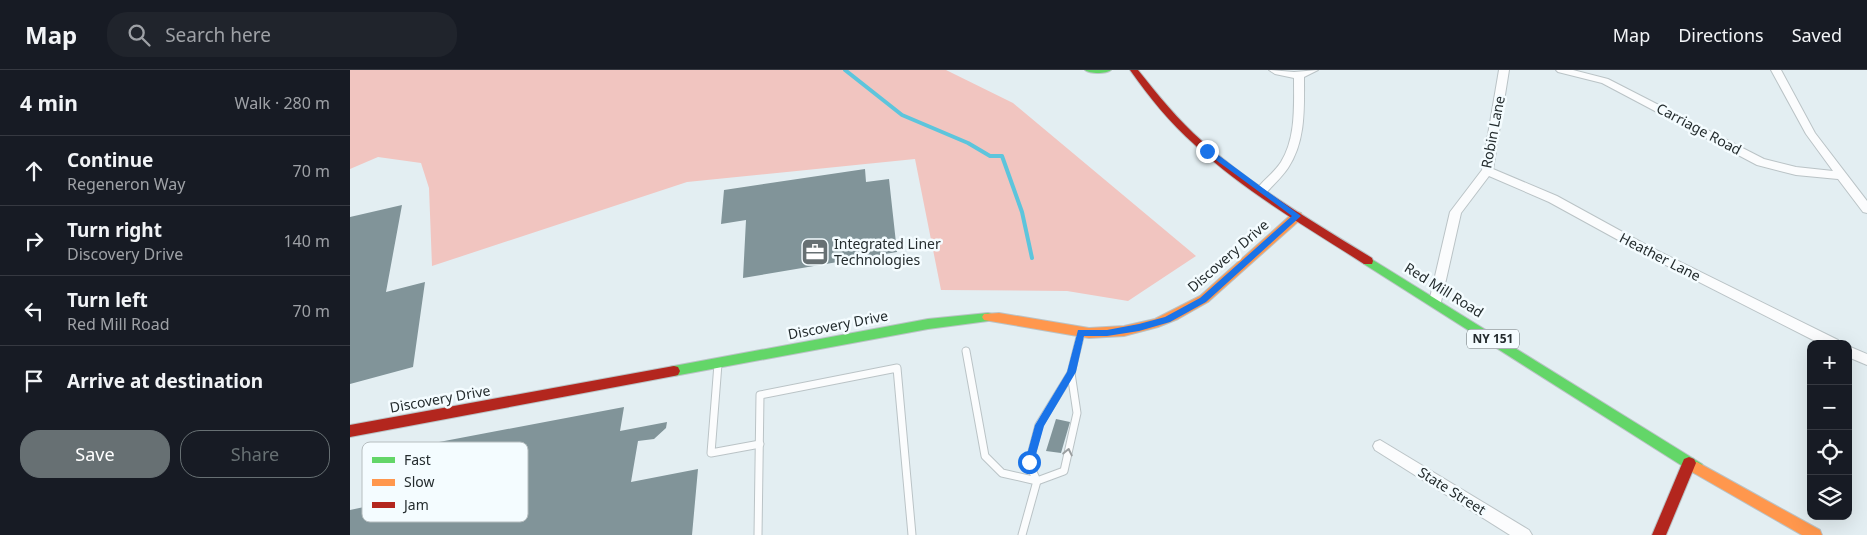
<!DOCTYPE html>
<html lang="en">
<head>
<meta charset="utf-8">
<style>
	:root { --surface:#171b24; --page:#20242c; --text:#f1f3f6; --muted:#9ea1a6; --line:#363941; --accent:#677073 }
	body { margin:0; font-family:"Noto Sans",sans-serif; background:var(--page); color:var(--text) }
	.controls { position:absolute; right:15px; bottom:15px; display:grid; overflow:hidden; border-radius:10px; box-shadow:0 5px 20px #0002 }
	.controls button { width:45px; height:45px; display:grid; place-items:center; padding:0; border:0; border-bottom:1px solid var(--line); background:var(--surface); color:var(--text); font:25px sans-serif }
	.stop { position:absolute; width:15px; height:15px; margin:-11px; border:4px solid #1a73e8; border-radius:50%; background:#fff }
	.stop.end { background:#1a73e8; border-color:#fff; box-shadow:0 1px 5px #0008 }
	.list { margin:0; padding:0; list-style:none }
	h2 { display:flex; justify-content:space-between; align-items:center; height:65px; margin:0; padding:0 20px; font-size:21px }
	h2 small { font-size:16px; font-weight:400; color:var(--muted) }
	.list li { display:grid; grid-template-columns:32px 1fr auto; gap:15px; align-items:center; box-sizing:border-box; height:70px; padding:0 20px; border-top:1px solid var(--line) }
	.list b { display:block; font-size:19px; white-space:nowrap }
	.list p { margin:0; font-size:16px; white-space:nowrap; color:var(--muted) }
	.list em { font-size:16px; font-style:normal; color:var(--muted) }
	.actions { display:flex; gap:10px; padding:15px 20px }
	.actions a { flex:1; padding:11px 0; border:1px solid var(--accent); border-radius:20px; text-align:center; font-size:18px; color:var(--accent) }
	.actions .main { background:var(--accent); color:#fff }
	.icon { flex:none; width:28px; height:28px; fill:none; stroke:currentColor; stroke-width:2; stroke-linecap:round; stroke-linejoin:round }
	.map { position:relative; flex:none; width:1517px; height:465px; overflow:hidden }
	header { display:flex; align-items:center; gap:30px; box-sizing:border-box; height:70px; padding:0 25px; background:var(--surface); border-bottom:1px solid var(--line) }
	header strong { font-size:24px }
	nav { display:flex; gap:28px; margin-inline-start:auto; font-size:18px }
	.search { width:350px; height:45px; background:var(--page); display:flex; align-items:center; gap:12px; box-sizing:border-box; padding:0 18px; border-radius:20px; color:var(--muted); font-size:19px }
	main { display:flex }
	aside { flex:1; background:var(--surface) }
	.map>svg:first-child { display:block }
</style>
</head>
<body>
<header>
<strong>Map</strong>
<div class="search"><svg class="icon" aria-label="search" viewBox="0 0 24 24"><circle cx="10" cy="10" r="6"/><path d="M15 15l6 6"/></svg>Search here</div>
<nav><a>Map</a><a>Directions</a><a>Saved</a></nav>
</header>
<main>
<aside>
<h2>4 min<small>Walk · 280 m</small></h2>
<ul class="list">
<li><svg class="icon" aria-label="ahead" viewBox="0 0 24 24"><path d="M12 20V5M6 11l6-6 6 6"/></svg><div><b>Continue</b><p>Regeneron Way</p></div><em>70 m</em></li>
<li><svg class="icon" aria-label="right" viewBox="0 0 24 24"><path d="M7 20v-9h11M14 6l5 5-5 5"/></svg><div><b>Turn right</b><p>Discovery Drive</p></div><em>140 m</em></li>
<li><svg class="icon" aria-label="left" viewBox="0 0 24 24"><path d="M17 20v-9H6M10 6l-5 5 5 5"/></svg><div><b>Turn left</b><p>Red Mill Road</p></div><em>70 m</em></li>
<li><svg class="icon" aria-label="arrive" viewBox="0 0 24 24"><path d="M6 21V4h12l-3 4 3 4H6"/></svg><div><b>Arrive at destination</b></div></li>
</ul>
<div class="actions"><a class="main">Save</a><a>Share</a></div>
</aside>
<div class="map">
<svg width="1517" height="465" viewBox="0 0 1517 465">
	<rect width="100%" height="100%" fill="#e3eef2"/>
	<path fill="#f1c5c0" d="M0,0H596L663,33L846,186L778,231L717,221L591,220L565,89L337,112L82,196L79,118L71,93L28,87L0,99Z"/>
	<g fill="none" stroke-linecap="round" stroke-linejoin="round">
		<path stroke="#5dc5dc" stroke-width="4" d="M495,0L552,45L618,73L640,86H652L672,142L682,188"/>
	</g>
	<g fill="#819499">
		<path d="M515,99L516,112L539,109L547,182L393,208L396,150L371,154L374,120Z"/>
		<path d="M52,135L36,222L75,212L63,297L0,314V147Z"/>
		<path d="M274,337L270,361L317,352L316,358L304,369L288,371L281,412L348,399L342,465H0V440L28,434L47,380Z"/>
		<path d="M706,349L720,352L711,383L696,381Z"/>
	</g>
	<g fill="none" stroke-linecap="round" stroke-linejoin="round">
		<g stroke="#bac3c6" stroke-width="9">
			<g id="lane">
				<path d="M616,281L635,386L652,403L687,411"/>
				<path d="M368,294L361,383L410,374"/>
				<path d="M687,411L714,401L727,343L721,303"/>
				<path d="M408,465L410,325L547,298L562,465"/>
				<path d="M672,465L687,411L679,393L689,355L721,303L731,263"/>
			</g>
		</g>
		<g stroke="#bac3c6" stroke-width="2">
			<g id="street">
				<path d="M919,0L944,2L968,0L954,7C954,38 956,71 938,98C932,107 923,115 915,124L911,125L905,121C913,110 924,103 931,92C946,68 944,36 944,8L925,4Z"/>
				<path d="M1149,0H1159L1143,99L1207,126L1300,177L1488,270L1489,274H1471L1292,183L1199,132L1139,106L1111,143L1091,232L1089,235H1081L1079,232L1100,142L1132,100Z"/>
				<path d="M1206,0H1223L1258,9L1414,89L1446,97L1483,101L1456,64L1421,0H1431L1465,63L1517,131V143L1513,142L1488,109L1446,105L1407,95L1252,13L1208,2Z"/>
				<path d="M1498,276L1517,284V295L1498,287Z"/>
				<path d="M1030,370L1179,460L1182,465H1160L1025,380L1023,376L1025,372Z"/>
			</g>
		</g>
		<g stroke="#bac3c6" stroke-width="2">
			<g id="fast">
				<path d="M735,0H761C756,4 740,4 735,0Z"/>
				<path d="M1018,187L1352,394L1354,398L1352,402L1347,404L1342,402L1014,194L1013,191Z"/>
				<path d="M638,243L642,244L644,247L642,250L638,251L578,259L324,306L320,305L318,301L320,297L324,296L578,249Z"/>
			</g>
		</g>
		<g stroke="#bac3c6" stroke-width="2">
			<g id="slow">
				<path d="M947,142L951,143L952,146L951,149L858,232L828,249L808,257L774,266L739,268L634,250L632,247L634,244L649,243L739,258L774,256L805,249L850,226L943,143Z"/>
				<path d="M1347,392L1470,460L1472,465H1452L1342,402L1340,398L1342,394Z"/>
			</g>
		</g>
		<g stroke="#bac3c6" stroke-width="2">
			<g id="jam">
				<path d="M780,0H788C808,25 828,50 852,71C903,117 964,152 1022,188L1023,191L1022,194H1014C957,157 895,122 845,75C820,53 799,27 780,0Z"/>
				<path d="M324,296L328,297L330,301L328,305L324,306L0,367V355Z"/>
				<path d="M1339,387L1344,389L1346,393L1316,465H1302L1334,389Z"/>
			</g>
		</g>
		<use href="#lane" stroke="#fbfcfd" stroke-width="7"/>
		<use href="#street" fill="#fbfcfd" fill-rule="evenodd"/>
		<use href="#fast" fill="#63d668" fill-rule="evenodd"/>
		<use href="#slow" fill="#ff974d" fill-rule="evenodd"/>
		<use href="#jam" fill="#b3261e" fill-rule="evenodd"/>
	</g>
	<defs><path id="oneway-chevron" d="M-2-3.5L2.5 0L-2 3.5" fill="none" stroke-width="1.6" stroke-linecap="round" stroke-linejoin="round" transform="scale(1.25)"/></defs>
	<use stroke="#9a9ea0" href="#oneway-chevron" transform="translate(718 382) rotate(-78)"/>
	<path fill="#1a73e8" d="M855,79H860L951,146L856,232L820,252L789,261L757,266H734L726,302L694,356L683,395H676L675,392L685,355L717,302L728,260H757L789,254L815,247L850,228L942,146L855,82Z"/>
	<defs>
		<g id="office-square" transform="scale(1.4375)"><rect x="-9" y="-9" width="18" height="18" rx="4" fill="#677073" stroke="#f4fcff"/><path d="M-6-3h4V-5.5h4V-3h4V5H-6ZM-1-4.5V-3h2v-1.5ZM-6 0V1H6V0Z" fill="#fff"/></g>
	</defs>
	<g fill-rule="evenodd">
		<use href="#office-square" x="465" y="182"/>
	</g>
	<g text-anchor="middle" stroke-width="5" stroke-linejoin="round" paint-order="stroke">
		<rect fill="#f4fcff" stroke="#626a6d" stroke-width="1" x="1117" y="259.5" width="52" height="19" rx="4"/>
		<g font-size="12" font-weight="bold" fill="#242c2e">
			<text x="1143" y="273">NY 151</text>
		</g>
		<g font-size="14" fill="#242c2e" stroke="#f4fcff">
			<text transform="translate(1349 59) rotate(28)" y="5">Carriage Road</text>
			<text transform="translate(1143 62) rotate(-79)" y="5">Robin Lane</text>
			<text transform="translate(878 186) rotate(-41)" y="5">Discovery Drive</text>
			<text transform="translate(1310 187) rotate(27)" y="5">Heather Lane</text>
			<text transform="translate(1094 220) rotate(32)" y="5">Red Mill Road</text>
			<text transform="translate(488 255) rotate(-11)" y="5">Discovery Drive</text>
			<text transform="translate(90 329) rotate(-10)" y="5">Discovery Drive</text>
			<text transform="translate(1102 421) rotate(32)" y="5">State Street</text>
		</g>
		<g font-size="14" fill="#242c2e" stroke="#f4fcff" text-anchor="start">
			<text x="484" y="179">Integrated Liner<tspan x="484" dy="16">Technologies</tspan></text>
		</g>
	</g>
	<rect x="12" y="372" width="166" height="80" rx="8" fill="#f4fcff" stroke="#b6bec0" stroke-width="1"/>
	<rect x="22" y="387" width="23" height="6" fill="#63d668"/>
	<rect x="22" y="409" width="23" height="7" fill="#ff974d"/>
	<rect x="22" y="432" width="23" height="6" fill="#b3261e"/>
	<g font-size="14" fill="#242c2e">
		<text x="54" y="395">Fast</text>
		<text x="54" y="417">Slow</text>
		<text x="54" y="440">Jam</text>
	</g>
</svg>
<div class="controls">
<button>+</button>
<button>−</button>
<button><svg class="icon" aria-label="locate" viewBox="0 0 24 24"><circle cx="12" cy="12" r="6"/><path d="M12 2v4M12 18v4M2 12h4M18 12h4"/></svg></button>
<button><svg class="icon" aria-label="layers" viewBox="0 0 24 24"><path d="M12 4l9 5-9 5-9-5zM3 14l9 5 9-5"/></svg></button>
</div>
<div class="stop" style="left:679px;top:392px"></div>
<div class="stop end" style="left:857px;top:81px"></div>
</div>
</main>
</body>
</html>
